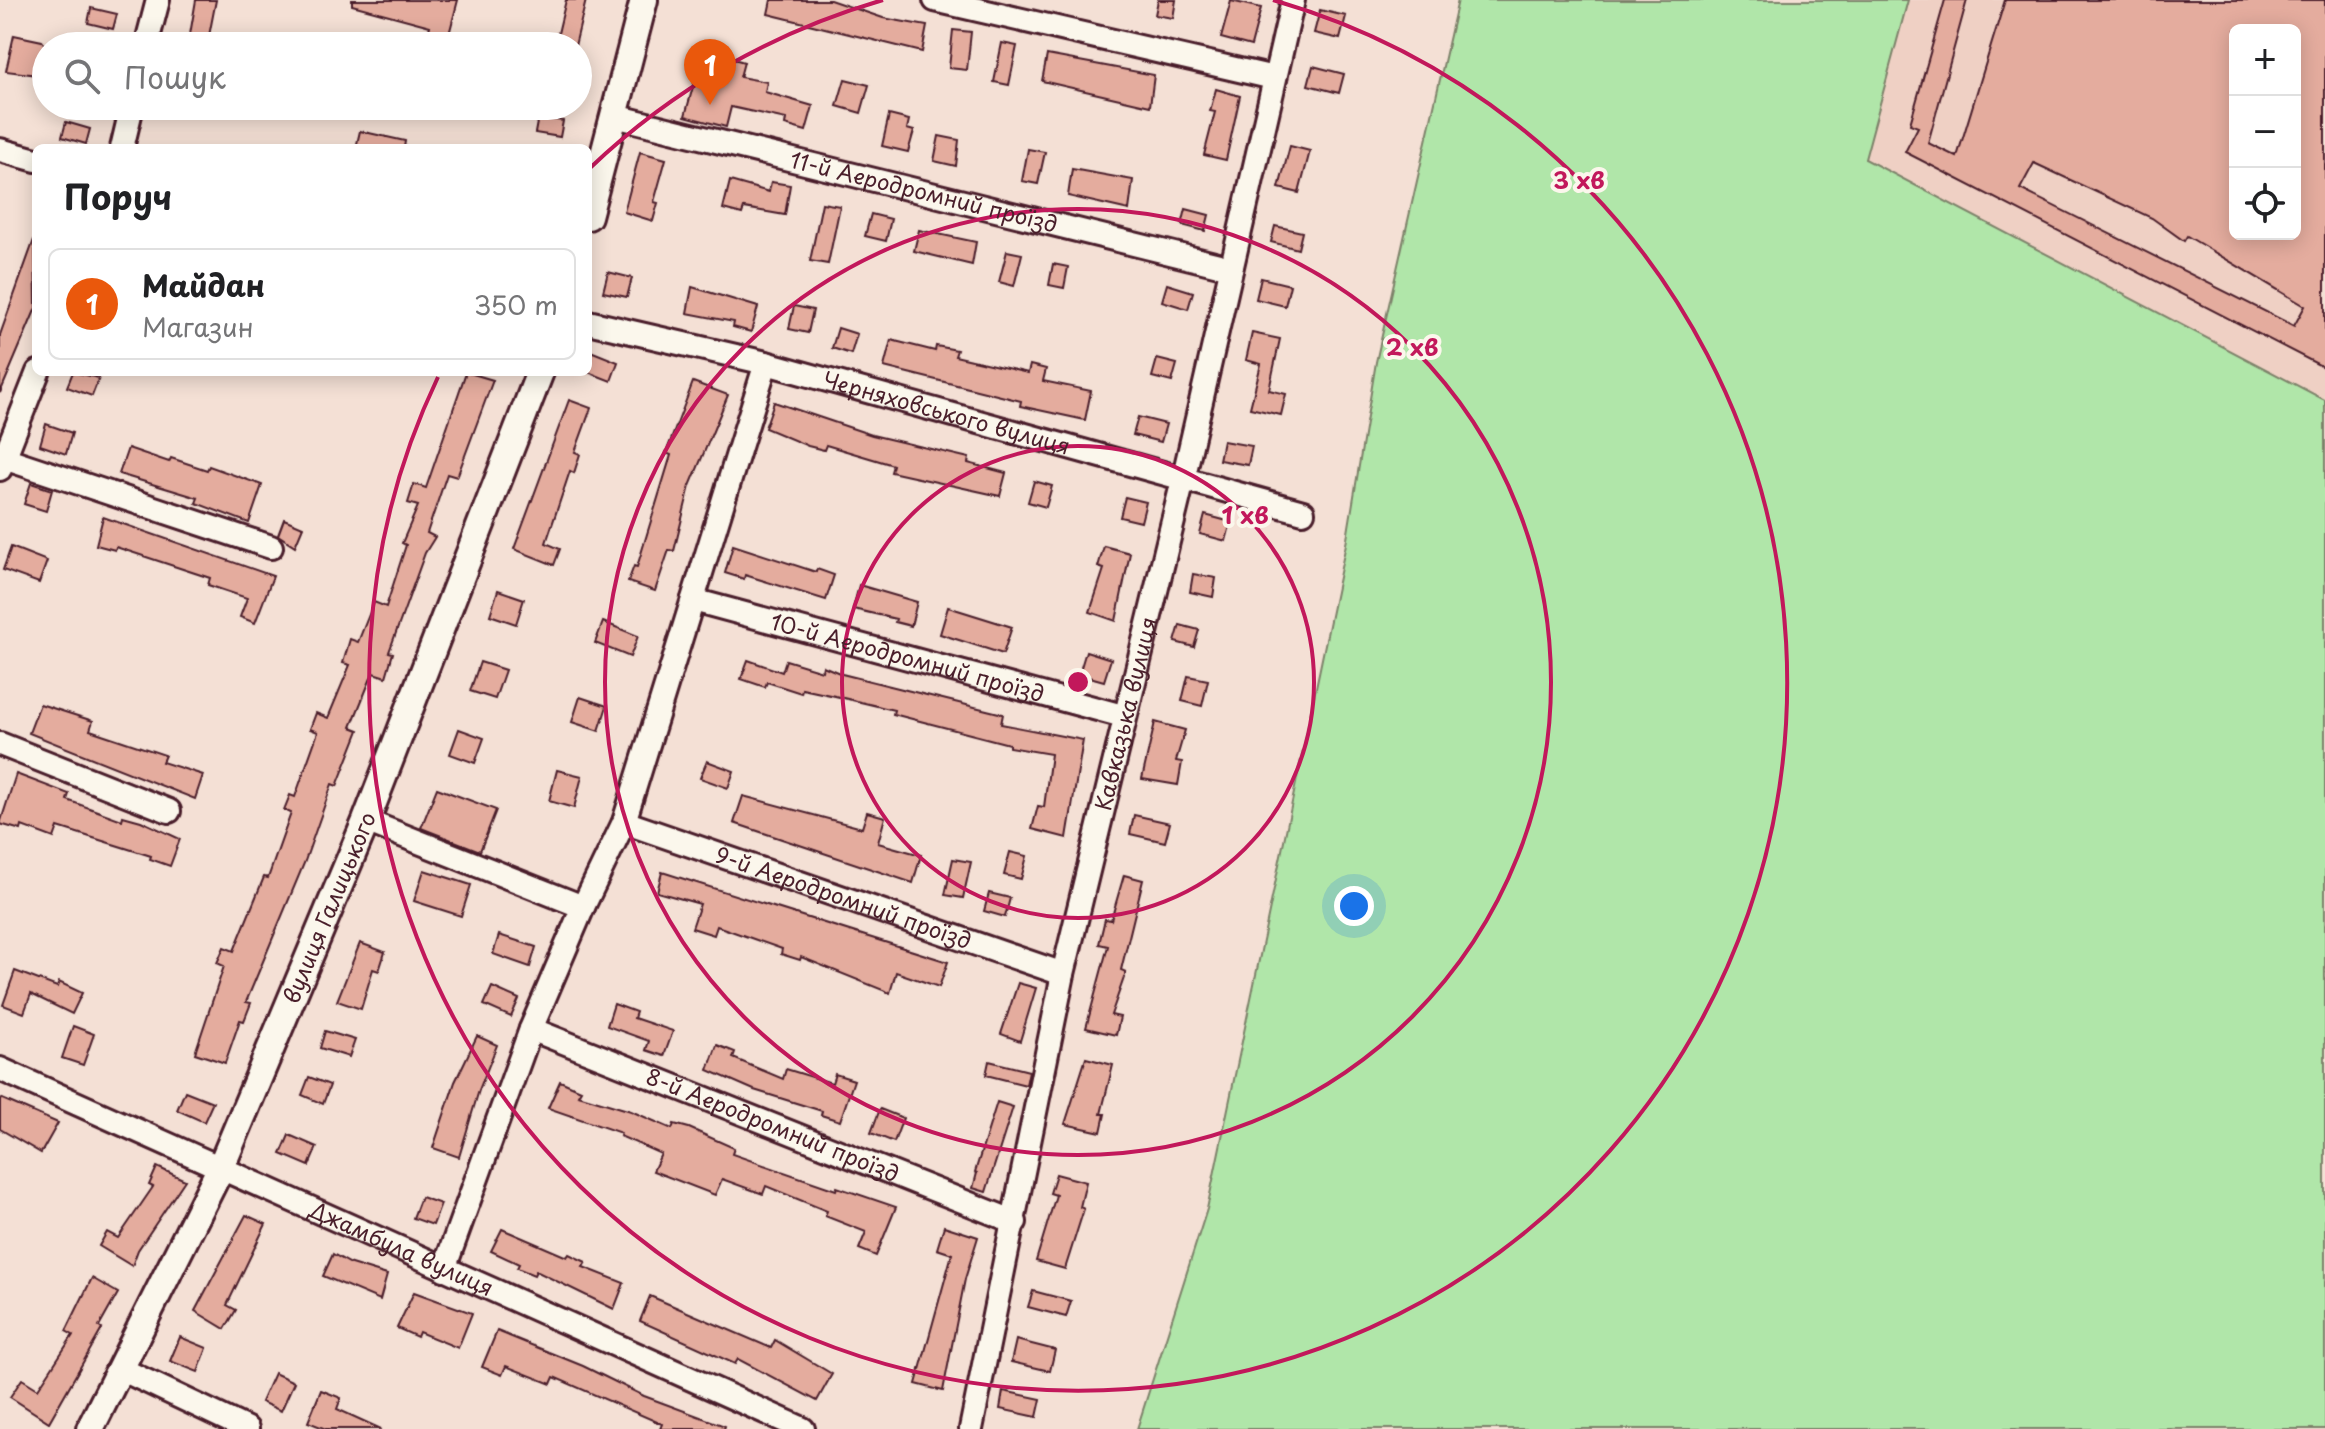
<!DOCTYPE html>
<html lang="uk">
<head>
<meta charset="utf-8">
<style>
	:root { --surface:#fff; --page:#f2f2f2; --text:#202124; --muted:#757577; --line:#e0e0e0; --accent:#ea580c }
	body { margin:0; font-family:"Playpen Sans",sans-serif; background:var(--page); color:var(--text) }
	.controls { position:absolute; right:24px; top:24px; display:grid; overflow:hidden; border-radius:12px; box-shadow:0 4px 20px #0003 }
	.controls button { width:72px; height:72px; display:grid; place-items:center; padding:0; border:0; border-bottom:2px solid var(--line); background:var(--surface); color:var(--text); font:40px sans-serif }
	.you { position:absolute; left:1354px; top:906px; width:28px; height:28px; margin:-20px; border:6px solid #fff; border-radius:50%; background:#1a73e8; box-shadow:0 0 0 12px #1a73e833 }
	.badge { display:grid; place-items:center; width:52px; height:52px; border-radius:50%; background:var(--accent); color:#fff; font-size:26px; font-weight:700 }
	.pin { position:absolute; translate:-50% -66px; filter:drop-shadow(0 2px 4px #0008) }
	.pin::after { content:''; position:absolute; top:42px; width:28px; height:24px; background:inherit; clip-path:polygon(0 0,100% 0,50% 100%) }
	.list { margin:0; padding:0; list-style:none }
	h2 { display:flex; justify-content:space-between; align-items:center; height:104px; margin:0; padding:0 32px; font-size:34px }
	h2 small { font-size:26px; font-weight:400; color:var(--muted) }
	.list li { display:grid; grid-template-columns:52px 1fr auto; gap:24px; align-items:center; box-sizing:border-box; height:112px; margin:0 16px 16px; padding:0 16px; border:2px solid var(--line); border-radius:12px }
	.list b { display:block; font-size:30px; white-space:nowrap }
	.list p { margin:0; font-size:26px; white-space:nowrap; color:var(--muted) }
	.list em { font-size:26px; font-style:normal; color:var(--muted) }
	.icon { flex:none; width:44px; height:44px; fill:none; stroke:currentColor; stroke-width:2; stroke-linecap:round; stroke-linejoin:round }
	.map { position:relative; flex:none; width:2325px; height:1429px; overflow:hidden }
	.search { position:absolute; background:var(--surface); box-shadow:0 4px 20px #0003; left:32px; top:32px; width:560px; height:88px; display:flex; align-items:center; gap:20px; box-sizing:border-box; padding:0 28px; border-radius:44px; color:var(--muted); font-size:30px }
	.panel { position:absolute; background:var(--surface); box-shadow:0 4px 20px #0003; left:32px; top:144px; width:560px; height:232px; border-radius:12px }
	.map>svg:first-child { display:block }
</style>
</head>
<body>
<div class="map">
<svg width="2325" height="1429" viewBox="0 0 2325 1429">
	<rect width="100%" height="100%" fill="#f4e0d5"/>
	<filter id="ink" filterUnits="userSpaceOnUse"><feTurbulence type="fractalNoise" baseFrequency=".0125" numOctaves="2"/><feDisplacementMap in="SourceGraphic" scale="16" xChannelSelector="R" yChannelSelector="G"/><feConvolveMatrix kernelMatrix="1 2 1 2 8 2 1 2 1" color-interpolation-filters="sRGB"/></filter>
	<g filter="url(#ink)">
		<path fill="#efd0c4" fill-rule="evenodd" d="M1908,0H2325V400L1865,159ZM2235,30H2295V234H2235Z"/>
		<path fill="#b0e6a9" stroke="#7d826a" stroke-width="2" d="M1458,0H1908L1865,159L2325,400V1429H1137L1207,1209L1347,539L1376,362Z"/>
		<g fill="#e4ac9e" stroke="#4a1f2b" stroke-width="2" fill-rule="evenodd">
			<path d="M196,0H216L207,46H188Z"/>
			<path d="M352,0H458L447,42L427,37L430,26L352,5Z"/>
			<path d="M566,0H586L575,46H555Z"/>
			<path d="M771,0H830L883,18L927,26L922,52L768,14Z"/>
			<path d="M1158,0H1176L1173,18L1155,15Z"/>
			<path d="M1945,0H1967L1928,143L1957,157L2005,0H2325V368L1905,152L1918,127L1910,124ZM2235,30H2295V234H2235ZM2034,163L2152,218L2184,241L2187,236L2305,306L2294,326L2020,189Z"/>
			<path d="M1231,1L1261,8L1251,46L1221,38Z"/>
			<path d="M91,8L117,14L113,29L88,23Z"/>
			<path d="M1320,10L1346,16L1340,39L1314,33Z"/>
			<path d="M953,30L971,32L967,70L949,68Z"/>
			<path d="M14,35L42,41L46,46V76L6,71Z"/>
			<path d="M1002,43L1017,46L1009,85L994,82Z"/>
			<path d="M703,50L744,62L740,77L767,82L765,92L813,106L806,131L785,125L786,119L731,107L726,127L685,116Z"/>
			<path d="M1047,55L1154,75L1150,106L1042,81Z"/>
			<path d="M1313,66L1344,74L1339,93L1308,85Z"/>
			<path d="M845,79L869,85L861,113L837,106Z"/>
			<path d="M1216,89L1240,96L1226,160L1204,155L1215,112L1210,111Z"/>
			<path d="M889,115L909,120L907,129L914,131L908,152L882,146Z"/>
			<path d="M538,117L563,121L560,137L535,133Z"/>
			<path d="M66,122L90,129L86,144L62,137Z"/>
			<path d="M360,131L405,141L404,148H356Z"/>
			<path d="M939,136L959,140L956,166L934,161Z"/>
			<path d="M1290,146L1310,151L1299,193L1279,188Z"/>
			<path d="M1028,149L1045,152L1038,184L1022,181Z"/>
			<path d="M640,152L666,159L654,202L658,203L653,221L624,212Z"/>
			<path d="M1072,169L1133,180L1129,210L1068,196Z"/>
			<path d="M730,181L769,192L771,182L790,185L785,215L744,208L742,214L723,209Z"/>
			<path d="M822,203L840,206L828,264L810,261Z"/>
			<path d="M1186,209L1209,215L1205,231L1182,225Z"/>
			<path d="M871,214L891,219L886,241L865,236Z"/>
			<path d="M1275,226L1302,232L1298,249L1271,242Z"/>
			<path d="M919,230L976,242L972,265L914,251Z"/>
			<path d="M35,237L36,308L0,393V335Z"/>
			<path d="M1007,251L1022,254L1014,286L999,282Z"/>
			<path d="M1053,264L1068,267L1064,288L1049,285Z"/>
			<path d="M608,272L632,278L627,297L603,292Z"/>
			<path d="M1261,278L1290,285L1285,306L1256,299Z"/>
			<path d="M1167,284L1193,292L1188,309L1162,301Z"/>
			<path d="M692,287L758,307L751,332L733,327L734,322L687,313Z"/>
			<path d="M794,306L813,310L808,333L789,329Z"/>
			<path d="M838,328L857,334L851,354L832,348Z"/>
			<path d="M1252,333L1280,339L1269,390L1286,394L1281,415L1250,408L1261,364L1246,360Z"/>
			<path d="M891,340L935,351L936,346L957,350L955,356L1028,373L1030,365L1046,369L1043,381L1091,391L1085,420L1020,406L1021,401L884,367Z"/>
			<path d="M588,350L618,362L611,381L588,372Z"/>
			<path d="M1157,359L1177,364L1172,382L1152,377Z"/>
			<path d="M73,372L99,378L92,396L67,387Z"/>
			<path d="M466,372L493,380L457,477L447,474L427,533L435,537L425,553L389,652L393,653L386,677L373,673L351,727L359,730L337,786L332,784L305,861L246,1002L251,1003L244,1021L240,1020L225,1063L195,1053L224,966L217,963L224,947L234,951L264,877L268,878L291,813L284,810L290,795L295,797L318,732L310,729L316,713L328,718L350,665L343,663L350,639L358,642L374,602L386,607L406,545L402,543L418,506L408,503L414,484L426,488Z"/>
			<path d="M693,382L728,395L690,486L674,551L669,550L655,591L628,582L634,566L637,567L671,455L666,453Z"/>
			<path d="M569,400L591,408L575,452L580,454L574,473L570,471L546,543L560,549L554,565L514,549Z"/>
			<path d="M774,402L872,435L969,458L968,463L1006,473L1000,496L891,472L893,465L826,445L824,450L808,446L765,428Z"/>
			<path d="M1138,417L1166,424L1161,442L1133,435Z"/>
			<path d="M46,424L72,433L66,454L40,445Z"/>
			<path d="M1223,441L1252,446L1248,465L1219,460Z"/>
			<path d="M128,448L169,462L171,458L207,470L209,466L262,485L249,523L196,503L198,498L119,474Z"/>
			<path d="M1034,481L1052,486L1046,507L1028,502Z"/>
			<path d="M31,483L52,490L46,511L24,504Z"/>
			<path d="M1125,497L1146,502L1141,522L1120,517Z"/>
			<path d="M1205,515L1231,522L1226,541L1200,534Z"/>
			<path d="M103,517L273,576L255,623L240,617L247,598L208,585L210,578L116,547L115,550L96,545Z"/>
			<path d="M284,519L303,527L295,546L278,535Z"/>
			<path d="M733,545L816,572L817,569L834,575L826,600L745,575L744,579L725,573Z"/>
			<path d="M1104,546L1130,553L1116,621L1090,612L1104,569L1098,567Z"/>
			<path d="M11,547L47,561L39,583L3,570Z"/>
			<path d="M1193,574L1216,578L1213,597L1190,592Z"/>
			<path d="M859,585L917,602L911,626L895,622L896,619L853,609Z"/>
			<path d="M498,590L524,599L516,624L490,615Z"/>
			<path d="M948,607L1012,627L1003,654L940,634Z"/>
			<path d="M603,622L638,636L630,657L595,643Z"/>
			<path d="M1180,625L1199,630L1194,647L1175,642Z"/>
			<path d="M1086,651L1111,659L1104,681L1079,674Z"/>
			<path d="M748,660L782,672L786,660L822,671L823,666L842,674L1003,714L1001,724L1083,740L1067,838L1032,829L1038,806L1044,807L1051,754L1009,747V744L893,714L894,710L835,696L802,689L801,693L767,682L765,687L741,679Z"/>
			<path d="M480,662L505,670L495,699L470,691Z"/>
			<path d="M1188,676L1208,680L1202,706L1182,701Z"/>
			<path d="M580,697L607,706L599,731L572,722Z"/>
			<path d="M40,704L93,721L90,730L165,755L162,762L203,775L195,799L29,733Z"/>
			<path d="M1155,722L1185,730L1176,761L1182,762L1178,785L1142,779Z"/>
			<path d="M459,729L484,738L475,763L450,754Z"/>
			<path d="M707,761L734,771L728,788L700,778Z"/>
			<path d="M557,770L582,776L574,808L549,801Z"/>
			<path d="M16,774L69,794L67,800L122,820L123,816L141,821L180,839L170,866L150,859L151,856L58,827L54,838L22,826L21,830L0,824Z"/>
			<path d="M437,788L496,810L480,851L421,828Z"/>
			<path d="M743,796L862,828L867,812L885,817L878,843L921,855L913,883L734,823Z"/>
			<path d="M1134,815L1170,823L1165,842L1130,834Z"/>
			<path d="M1010,852L1027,856L1021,879L1004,875Z"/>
			<path d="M953,859L971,862L963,898L945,895Z"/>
			<path d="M424,870L471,885L461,916L414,901Z"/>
			<path d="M662,872L948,962L939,987L896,972L890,993L801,957L800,960L781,954L782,949L717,926L714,935L692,928L700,904L657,892Z"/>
			<path d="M1124,875L1143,880L1121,970L1126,972L1111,1015L1120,1017L1116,1035L1086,1028L1108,946L1099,944L1105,919L1111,920Z"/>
			<path d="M989,893L1010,898L1005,917L984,911Z"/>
			<path d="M499,935L536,947L530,967L493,954Z"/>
			<path d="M360,943L385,952L379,971L373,969L361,1009L337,1001Z"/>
			<path d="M15,971L57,987L59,982L82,993L72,1014L31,994L24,1013L3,1005Z"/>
			<path d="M1018,983L1036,988L1020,1041L1001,1034Z"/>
			<path d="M492,987L519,999L511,1017L484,1005Z"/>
			<path d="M614,1004L636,1012L634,1018L673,1031L664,1056L646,1050L649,1041L607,1026Z"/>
			<path d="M73,1026L94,1034L83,1065L62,1058Z"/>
			<path d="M325,1031L355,1040L349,1057L320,1048Z"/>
			<path d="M477,1036L497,1045L479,1090L459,1157L433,1148L455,1082Z"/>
			<path d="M717,1045L735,1052L733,1058L783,1079L786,1069L832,1083L835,1074L854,1080L840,1121L821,1115L822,1111L754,1090L708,1070Z"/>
			<path d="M1086,1058L1113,1065L1101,1114H1105L1101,1132L1065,1124Z"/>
			<path d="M989,1061L1029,1071L1026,1085L986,1075Z"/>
			<path d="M309,1077L330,1085L323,1104L302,1095Z"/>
			<path d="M560,1081L581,1090L578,1095L631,1111L672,1129L674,1124L689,1128L734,1148L732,1154L836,1190L837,1187L896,1207L876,1256L859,1249L866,1232L825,1216L827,1211L766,1186L763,1194L722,1179L715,1195L653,1171L661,1154L620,1136L621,1133L548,1108Z"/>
			<path d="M185,1091L213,1102L204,1122L177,1110Z"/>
			<path d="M0,1098L58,1123L41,1153L0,1129Z"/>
			<path d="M997,1102L1013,1107L986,1192L973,1188L977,1173L975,1172Z"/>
			<path d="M880,1109L903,1118L894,1142L871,1133Z"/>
			<path d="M289,1135L317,1147L309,1166L281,1154Z"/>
			<path d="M157,1167L185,1180L138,1250L132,1266L99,1246L107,1232L118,1238L153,1187L149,1185Z"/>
			<path d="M1056,1174L1086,1182L1080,1207L1084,1209L1065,1269L1036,1261L1056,1195L1050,1193Z"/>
			<path d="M421,1197L441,1204L433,1225L413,1218Z"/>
			<path d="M246,1215L266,1224L227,1305L236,1310L225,1329L195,1311Z"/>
			<path d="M944,1226L978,1237L965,1279L943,1391L916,1384L952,1254L937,1249Z"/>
			<path d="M502,1229L567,1257L569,1254L586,1262L583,1267L624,1283L614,1309L536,1271L534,1275L517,1268L519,1264L491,1251Z"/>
			<path d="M333,1254L351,1264L387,1275L380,1300L323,1276Z"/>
			<path d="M92,1278L118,1293L99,1327L102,1329L49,1422L10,1397L22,1379L38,1389L73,1335L66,1331Z"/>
			<path d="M1033,1291L1071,1301L1066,1317L1028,1307Z"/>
			<path d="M414,1292L472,1313L458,1348L419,1332L417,1337L397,1328Z"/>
			<path d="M650,1296L771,1348L775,1340L832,1374L817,1401L738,1359L735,1364L640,1321Z"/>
			<path d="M497,1331L583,1366L644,1396L725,1426L724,1429H660L662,1424L554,1377L551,1384L506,1366L502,1375L482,1367Z"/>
			<path d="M180,1337L207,1348L198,1372L170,1361Z"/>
			<path d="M1016,1340L1055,1350L1050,1371L1011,1362Z"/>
			<path d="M274,1373L294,1382L281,1411L261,1402Z"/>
			<path d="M321,1390L341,1398L337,1409L381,1429H326L308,1422Z"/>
			<path d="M1003,1391L1041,1399L1037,1417L1000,1409Z"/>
		</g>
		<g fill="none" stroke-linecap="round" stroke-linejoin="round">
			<g stroke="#4a1f2b" stroke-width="28">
				<g id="minor">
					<path d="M935,0L1274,78"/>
					<path d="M146,46L158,0"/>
					<path id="s1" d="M615,116L1231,268"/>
					<path d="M122,148L132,106"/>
					<path d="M0,150L36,160"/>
					<path id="s2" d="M588,322L766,363L1303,512"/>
					<path d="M4,458L271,547"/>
					<path d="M0,469L38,372"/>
					<path id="s3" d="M693,600L1123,716"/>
					<path d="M0,744L169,811"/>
					<path d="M366,821L583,907"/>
					<path id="s4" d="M624,822L1063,974"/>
					<path id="s5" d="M531,1029L1015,1222"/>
					<path id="s6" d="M0,1069L803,1429"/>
					<path d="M444,1269L531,1029L583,907L624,822L766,363"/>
					<path d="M121,1369L247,1429"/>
					<path id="s7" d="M971,1429L1063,974L1183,480L1293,0"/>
				</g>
			</g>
			<g stroke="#4a1f2b" stroke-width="32">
				<g id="tertiary">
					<path d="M588,216L644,0"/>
					<path id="s8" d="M90,1429L221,1167L366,821L540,372"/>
				</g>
			</g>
			<use href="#minor" stroke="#fbf7ec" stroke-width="22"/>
			<use href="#tertiary" stroke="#fbf7ec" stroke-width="26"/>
		</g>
	</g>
	<g fill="none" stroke="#c2185b" stroke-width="4">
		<circle cx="1078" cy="682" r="236"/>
		<circle cx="1078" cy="682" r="473"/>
		<path d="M590 168A709 709 0 0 1 883 0M1273 0A709 709 0 1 1 438 377"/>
	</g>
	<g text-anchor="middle" stroke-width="8" stroke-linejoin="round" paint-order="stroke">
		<g font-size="22" fill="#4a1f2b" stroke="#fbf7ec">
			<text dy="8" stroke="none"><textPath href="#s1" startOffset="318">11-й Аеродромний проїзд</textPath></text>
			<text dy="8" stroke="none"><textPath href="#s2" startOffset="370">Черняховського вулиця</textPath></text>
			<text dy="8" stroke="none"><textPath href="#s3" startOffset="222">10-й Аеродромний проїзд</textPath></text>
			<text dy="8" stroke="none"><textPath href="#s7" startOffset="732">Кавказька вулиця</textPath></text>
			<text dy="8" stroke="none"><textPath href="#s4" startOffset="232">9-й Аеродромний проїзд</textPath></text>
			<text dy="8" stroke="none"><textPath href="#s8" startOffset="574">вулиця Галицького</textPath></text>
			<text dy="8" stroke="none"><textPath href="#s5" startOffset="260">8-й Аеродромний проїзд</textPath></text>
			<text dy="8" stroke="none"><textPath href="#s6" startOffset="440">Джамбула вулиця</textPath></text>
		</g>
	</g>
	<circle cx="1078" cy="682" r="12" fill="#c2185b" stroke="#fbf7ec" stroke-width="4"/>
	<g font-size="24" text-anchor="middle" font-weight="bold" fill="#c2185b" stroke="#fbf7ec" stroke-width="8" stroke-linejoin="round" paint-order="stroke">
		<text x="1579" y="189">3 хв</text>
		<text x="1412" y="356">2 хв</text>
		<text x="1245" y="524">1 хв</text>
	</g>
</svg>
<div class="controls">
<button>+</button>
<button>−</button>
<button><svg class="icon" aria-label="locate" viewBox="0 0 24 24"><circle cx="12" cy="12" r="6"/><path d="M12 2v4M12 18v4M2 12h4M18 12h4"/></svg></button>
</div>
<div class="you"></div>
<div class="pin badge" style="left:710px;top:105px">1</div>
<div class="search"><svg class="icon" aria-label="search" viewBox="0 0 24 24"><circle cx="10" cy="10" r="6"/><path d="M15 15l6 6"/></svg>Пошук</div>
<section class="panel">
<h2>Поруч<small></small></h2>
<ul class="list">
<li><span class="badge">1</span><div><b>Майдан</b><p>Магазин</p></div><em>350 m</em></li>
</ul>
</section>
</div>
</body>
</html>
